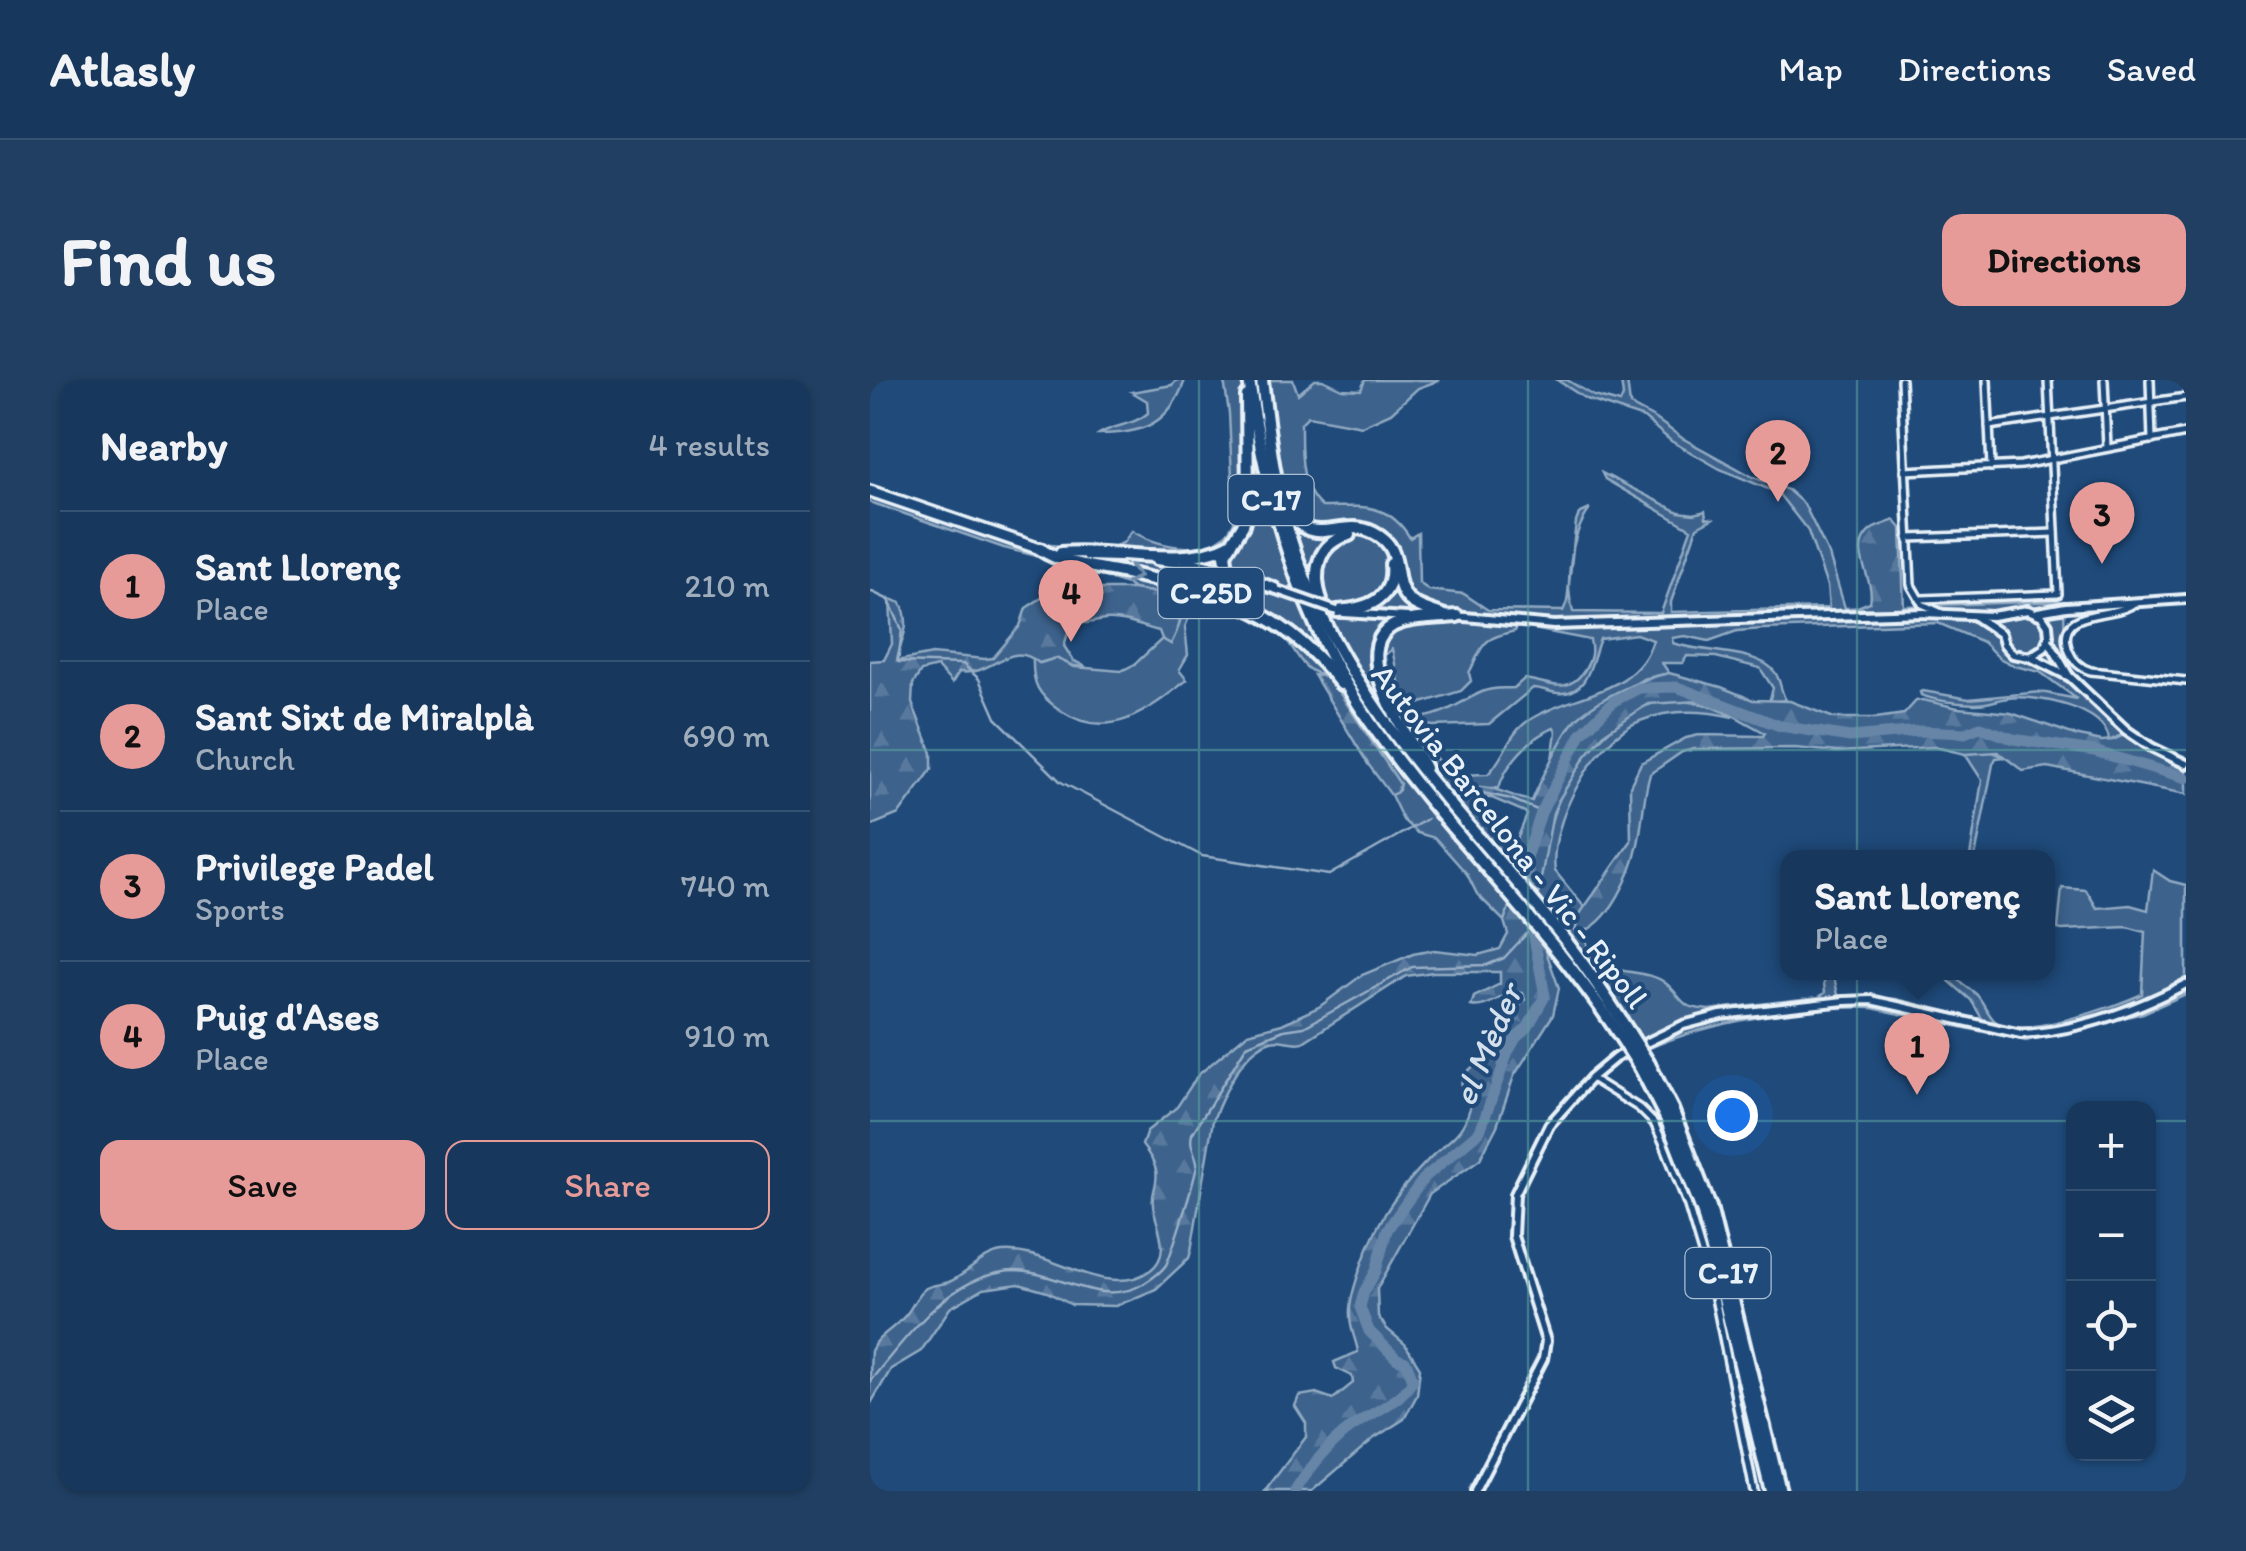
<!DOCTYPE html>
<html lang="en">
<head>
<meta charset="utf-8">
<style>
	:root { --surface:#17385c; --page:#203f62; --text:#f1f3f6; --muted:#9eacbb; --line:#365272; --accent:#e69b98 }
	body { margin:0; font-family:Itim,sans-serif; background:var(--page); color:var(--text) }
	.controls { position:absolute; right:30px; bottom:30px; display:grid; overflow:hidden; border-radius:20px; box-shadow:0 2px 8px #0004 }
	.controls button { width:90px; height:90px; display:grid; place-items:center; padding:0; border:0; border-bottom:2px solid var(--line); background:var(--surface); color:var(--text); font:50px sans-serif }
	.you { position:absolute; left:862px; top:735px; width:35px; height:35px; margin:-25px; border:8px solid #fff; border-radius:50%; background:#1a73e8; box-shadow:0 0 0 15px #1a73e833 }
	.badge { display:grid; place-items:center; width:65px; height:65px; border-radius:50%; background:var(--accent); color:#111; font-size:32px; font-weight:700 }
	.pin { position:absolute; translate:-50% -82px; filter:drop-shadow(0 2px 5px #0008) }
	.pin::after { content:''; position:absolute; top:52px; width:35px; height:30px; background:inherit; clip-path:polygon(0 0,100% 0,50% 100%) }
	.popup { position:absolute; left:910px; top:470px; width:275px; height:130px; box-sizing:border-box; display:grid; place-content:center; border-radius:20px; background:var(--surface); filter:drop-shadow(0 2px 8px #0005); font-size:32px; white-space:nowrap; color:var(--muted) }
	.popup b { font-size:38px; color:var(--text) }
	.popup::after { content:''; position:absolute; left:50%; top:100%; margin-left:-20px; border:20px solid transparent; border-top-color:var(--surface) }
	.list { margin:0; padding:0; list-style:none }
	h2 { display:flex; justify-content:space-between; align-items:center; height:130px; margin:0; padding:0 40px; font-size:42px }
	h2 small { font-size:32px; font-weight:400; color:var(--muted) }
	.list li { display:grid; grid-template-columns:65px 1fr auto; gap:30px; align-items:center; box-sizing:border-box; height:150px; padding:0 40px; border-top:2px solid var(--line) }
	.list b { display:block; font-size:38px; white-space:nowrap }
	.list p { margin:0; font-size:32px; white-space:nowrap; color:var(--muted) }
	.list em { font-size:32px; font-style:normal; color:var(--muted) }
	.actions { display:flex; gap:20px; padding:30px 40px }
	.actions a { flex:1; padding:22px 0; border:2px solid var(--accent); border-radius:20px; text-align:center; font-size:35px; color:var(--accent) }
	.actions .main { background:var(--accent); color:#111 }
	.icon { flex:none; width:55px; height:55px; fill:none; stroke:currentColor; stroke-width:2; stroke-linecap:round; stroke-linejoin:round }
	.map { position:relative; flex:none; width:1316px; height:1111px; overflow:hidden; border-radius:20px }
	header { display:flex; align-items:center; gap:60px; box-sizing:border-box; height:140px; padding:0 50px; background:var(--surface); border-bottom:2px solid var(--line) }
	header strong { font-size:48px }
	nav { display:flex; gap:55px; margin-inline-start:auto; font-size:35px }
	.intro { display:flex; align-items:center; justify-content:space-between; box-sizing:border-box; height:240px; padding:0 60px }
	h1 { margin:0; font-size:70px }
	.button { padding:25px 45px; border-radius:20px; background:var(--accent); color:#111; font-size:35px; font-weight:700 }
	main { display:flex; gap:60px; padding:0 60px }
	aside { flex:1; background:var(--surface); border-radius:20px; box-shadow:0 2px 8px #0004 }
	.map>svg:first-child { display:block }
</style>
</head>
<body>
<header>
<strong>Atlasly</strong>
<nav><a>Map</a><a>Directions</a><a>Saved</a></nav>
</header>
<div class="intro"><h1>Find us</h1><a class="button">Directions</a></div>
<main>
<aside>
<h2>Nearby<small>4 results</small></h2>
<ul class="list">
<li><span class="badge">1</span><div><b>Sant Llorenç</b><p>Place</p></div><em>210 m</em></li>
<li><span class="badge">2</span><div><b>Sant Sixt de Miralplà</b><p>Church</p></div><em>690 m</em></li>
<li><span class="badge">3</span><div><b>Privilege Padel</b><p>Sports</p></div><em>740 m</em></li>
<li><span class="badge">4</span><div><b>Puig d'Ases</b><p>Place</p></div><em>910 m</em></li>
</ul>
<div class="actions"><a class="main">Save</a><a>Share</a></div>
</aside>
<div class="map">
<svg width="1316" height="1111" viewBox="0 0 1316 1111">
	<defs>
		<pattern id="forest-firs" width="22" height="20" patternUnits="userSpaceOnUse" patternTransform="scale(2.5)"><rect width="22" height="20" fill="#3c628c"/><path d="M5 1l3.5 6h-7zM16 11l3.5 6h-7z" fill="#58799d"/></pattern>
	</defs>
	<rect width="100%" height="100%" fill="#1f4a7a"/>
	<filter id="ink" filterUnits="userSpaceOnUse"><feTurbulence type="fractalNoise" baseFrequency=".01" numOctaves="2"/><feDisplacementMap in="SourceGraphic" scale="20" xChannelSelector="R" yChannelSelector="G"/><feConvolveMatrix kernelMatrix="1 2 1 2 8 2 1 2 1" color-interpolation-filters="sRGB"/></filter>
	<g filter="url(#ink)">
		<g fill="#3c628c" stroke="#92aac2" stroke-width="2.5" fill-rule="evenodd">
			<path d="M307,0H315C300,43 274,54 229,54C245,44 263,46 278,33L277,21L262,12L302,5Z"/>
			<path d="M354,0H423L428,14L445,0H453L472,9L491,10L495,0H570L548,8L521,33L492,46L438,36L431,43C431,69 429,109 452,127C490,127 518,121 540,158L548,153L549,203L559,210L594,214L618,230L693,231L697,222L706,142L709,134L720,129C701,154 694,202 703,232L791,233L821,149L735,99L732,93L809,132L824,134L835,131L836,138L842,139L827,147L801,222V232L959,228L957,206L938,151L908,113L850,89L801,61L774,38L716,19L687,0H697L724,16L750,23L753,16L751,0H757L760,25L786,39L812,58L883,97L918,110L934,124L959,175L975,228L1194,221L1195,282L1223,313L1259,345L1256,353L1239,361C1238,328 1164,314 1138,318C1126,320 1118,324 1106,324C1088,323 1069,322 1051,315L1050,312L1053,311L1099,319L1171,312L1207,319L1170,292L1145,286L1129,278L1113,262L1068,243L893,249L867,251L839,261L815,256L802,258L803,263C829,273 886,269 904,291C911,299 910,311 916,320L899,322L903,308L890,288L846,277L817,276L813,283H792L799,293L773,299L700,346L681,386L686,352L684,348C662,355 634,386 629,408H618L590,423L643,489L641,522L634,541L607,514L597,494L565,458L547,453L533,440L521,415L529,410V404L459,297C432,290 434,284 419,263C397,233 358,225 324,225L315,247L318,275L309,290L317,300C278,331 238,363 190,330C168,315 162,304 163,278L170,283L186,278L205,287L251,291L265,284L292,259L301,264L306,216L263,209L257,204L179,179L134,168L0,122V106C54,121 104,145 158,161C184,168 218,167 245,166L253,163L262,151C289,168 347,180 364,142L359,33ZM648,246L720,260C723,272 721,280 714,291C696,317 677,301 654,299L644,308C633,309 623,307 612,312C589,322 573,337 546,338L545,342L562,346L619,344L663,308C672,308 678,312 687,313C720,316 721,279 730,259L766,254L783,260C766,317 697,313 655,343C638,356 633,380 618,394C605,394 590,397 579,390C556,377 514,300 515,275L522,269C527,289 527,313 545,325L591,311L601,301L599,293C615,262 611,259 645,251Z"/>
			<path d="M792,321C820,321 839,322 863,337C833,330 799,329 770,341C725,358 678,444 685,491L715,528L706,543L709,553L717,550C710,602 770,584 794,602C815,617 805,627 839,630L949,617L955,613L953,593L963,592L968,615L1026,619L1113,640L1101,620L1079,601V593H1086C1089,605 1098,606 1107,615C1114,623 1118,635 1125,641C1147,661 1247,626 1272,614L1275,552L1257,547L1192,550L1188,549L1192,508L1216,510L1227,528L1260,525L1278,530L1283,490L1300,501L1316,505V614L1273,633L1156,661L1002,628C936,625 838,642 777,669L720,581L668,515C674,488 675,456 685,430C700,387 746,330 792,321Z"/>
			<path d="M1120,371L1135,377L1126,378L1123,384L1105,477H1100L1112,400L1095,374Z"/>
		</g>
		<g fill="url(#forest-firs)" stroke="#92aac2" stroke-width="2.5" fill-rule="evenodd">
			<path d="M1024,140L1031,148L1034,229L985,228L1000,222C1006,198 976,170 1001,150C1008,145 1017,144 1024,140Z"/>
			<path d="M216,209H263L306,216C315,234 310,246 301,264L292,259L289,251C272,247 252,238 235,240C223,241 220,245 209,242L198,253L194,266L203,280L216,287L203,286L186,278L169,283C139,258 123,297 89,292L82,303L67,287L51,291L43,304L42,323L62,373V389L29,434L0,446V281L14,280L22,264L20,219L31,223C43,246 30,260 27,281L62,274L115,279L123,278L150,246L156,228L179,213Z"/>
			<path d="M799,293L851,307L883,320L920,321L964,338H1006L1034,334L1046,321L1053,320L1088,328L1141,333L1205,355L1232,361L1243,360L1256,354L1259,345L1277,360L1316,377V414L1177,387L1153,391L1128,372L1095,374L1065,367L967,372L925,368L824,369L812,372L780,394C773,418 773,441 768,464C762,493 740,545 709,553L705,551L709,535L761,461L760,406L771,383L816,358L829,355L893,356L895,353L846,326L829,321L778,324L735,353L715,377L688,421L683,433L668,515L673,563L689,608L683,635L644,696L627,746L610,779L560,814L507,909L508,936L517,949L535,964L550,988L547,1015L534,1039L503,1059L442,1111H395L436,1057V1043L425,1026L429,1016L446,1013L463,1019L483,1003L482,996L466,988L464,982L488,972C486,959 480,950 480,936C479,924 482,916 485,905C502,849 520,818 563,775C581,758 592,755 600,728L591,710L592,697L617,673L629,647L655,620L653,613C634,609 620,630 601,626L604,617L630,604V592H563L536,596L433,662C422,665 412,658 401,661C372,670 353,715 343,740L321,871L319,878L286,909L246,926L202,925L177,912L149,904L113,909L80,928L51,971L21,989L0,1025C0,1010 0,984 1,971C8,954 28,947 38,932C44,924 47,914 56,908C63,904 71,905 79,902C97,895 111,875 132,872C180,867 235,921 279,891C299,878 291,855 285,835C275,804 302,803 272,765L277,751L307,727L328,695L378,653L412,644L449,627L492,595L543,574L564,570L608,575L630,569L638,554L634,541L641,522L643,489L596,432L587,416C612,395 637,417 662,421C669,404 691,358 702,344C721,321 770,299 799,293ZM606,418H622L655,432L657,435L646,462L604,425L602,420Z"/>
			<path d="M444,295L459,297L530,404L527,412L521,415L498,384Z"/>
		</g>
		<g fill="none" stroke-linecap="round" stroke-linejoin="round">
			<g stroke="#9ab0c7" stroke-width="2.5">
				<path d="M0,211L19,220L32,250L28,282L93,284L109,299L126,338L191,402L332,476L459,495L557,439"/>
				<path d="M591,418L603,411L641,419L672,432"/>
				<path d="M0,1001C36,958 75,901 133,892C182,884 226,931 273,904C281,899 290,894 296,885C301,875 328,791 327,783C325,771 319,767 322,754L377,665L414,650L434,647L542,587L617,585L634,578L662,548"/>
			</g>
			<path stroke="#6685a7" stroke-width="11" d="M425,1111C441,1086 464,1058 489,1042C510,1028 530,1022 543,1000L536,982L527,979L499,951L490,927L494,912L506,891L517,850L536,823L555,797L610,751L638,672L646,658L658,647L675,616L662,547L657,475L671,433L711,354L744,321L769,308L807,307L910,346L980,357L1050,351L1095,353L1110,347L1143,359L1224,371L1316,398"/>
			<g stroke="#e8f1f8" stroke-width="12">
				<g id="minor">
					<path d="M1031,0L1041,205L1052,224L1072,233"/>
					<path d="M1117,0L1121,87"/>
					<path d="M1234,0L1237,67"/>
					<path d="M1280,0L1282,60"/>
					<path d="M1119,46L1316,17"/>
					<path d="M1035,91L1151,85L1316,53"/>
					<path d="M1038,158L1185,153"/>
					<path d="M1051,219L1188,214L1178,0"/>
					<path d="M1263,224C1243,239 1183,226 1199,271C1203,281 1210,288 1221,291L1316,301"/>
					<path d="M721,698L769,728L784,743L794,764L818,826L844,913L884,1111"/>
				</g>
			</g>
			<g stroke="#e8f1f8" stroke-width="14">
				<g id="tertiary">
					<path d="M217,177L249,178"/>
					<path d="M312,179L360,190L405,207"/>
					<path d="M286,181L330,187L410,211"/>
					<path d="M1168,232L1196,227L1316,219"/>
					<path d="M474,233L537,237"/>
					<path d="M584,236L684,245L1054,233L1122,236L1158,230L1172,236L1178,245L1179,256L1174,268L1160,277"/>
					<path d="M1106,237L1131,254L1134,264L1143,274L1160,277L1200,297L1256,350L1281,367L1316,384"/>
					<path d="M1178,260L1199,296"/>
					<path d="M605,1111L673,979L676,961L643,856L645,814L679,745L721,698L745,678L813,645L851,635L974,621L1001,620L1151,654C1207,651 1266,630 1316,604"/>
				</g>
			</g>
			<g stroke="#e8f1f8" stroke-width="16">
				<path id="primary" d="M0,111L173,170"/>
			</g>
			<g stroke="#e8f1f8" stroke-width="18">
				<g id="motorway">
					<path d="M379,0C397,121 430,240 500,342C577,454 678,545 752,659"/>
					<path d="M392,0C399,61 406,120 427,178C483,331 591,432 691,555C716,586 738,620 760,654"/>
					<path d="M416,124C439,175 470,135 504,153C537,169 519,201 539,220C549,229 563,231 575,236"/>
					<path d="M170,169C192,184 225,187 251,192C344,212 410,225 471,304"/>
					<path d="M191,173C241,167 317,190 362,163"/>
					<path d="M357,189L355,174L373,145L378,127L377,16"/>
					<path d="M451,220C442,192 447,163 479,155"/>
					<path d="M467,231C497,229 525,220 521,184"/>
					<path d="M555,388C541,358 475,271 524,245C541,237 568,238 587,236"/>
					<path d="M779,684L802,729L840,827L910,1111"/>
					<path d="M771,689L796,738L833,833L901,1111"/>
				</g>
			</g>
			<use href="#minor" stroke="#1f4a7a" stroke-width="5"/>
			<use href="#tertiary" stroke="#1f4a7a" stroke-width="6"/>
			<use href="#primary" stroke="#1f4a7a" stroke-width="9"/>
			<use href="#motorway" stroke="#1f4a7a" stroke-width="10"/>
			<g stroke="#e8f1f8" stroke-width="14" stroke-linecap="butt">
				<path id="tertiary-bridge" d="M410,211L467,231"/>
			</g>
			<g stroke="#e8f1f8" stroke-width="18" stroke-linecap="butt">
				<g id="motorway-bridge">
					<path d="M760,654L779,684"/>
					<path d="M752,659L771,689"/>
				</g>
			</g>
			<use href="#tertiary-bridge" stroke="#1f4a7a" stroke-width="6"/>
			<use href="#motorway-bridge" stroke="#1f4a7a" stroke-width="10"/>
		</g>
		<defs><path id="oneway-chevron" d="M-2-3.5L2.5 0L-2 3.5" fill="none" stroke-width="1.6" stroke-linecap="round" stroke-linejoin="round" transform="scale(2.5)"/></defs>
		<use stroke="#6f8dac" href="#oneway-chevron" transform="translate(264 195) rotate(12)"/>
	</g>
	<path fill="none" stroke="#5ba19e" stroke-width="2.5" stroke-opacity="0.55" d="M329,0V1111M658,0V1111M987,0V1111M0,370H1316M0,741H1204M1278,741H1316"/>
	<g text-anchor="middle" stroke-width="8" stroke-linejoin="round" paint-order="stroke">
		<g fill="#1f4a7a" stroke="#acbfd2" stroke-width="2.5">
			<rect x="358.5" y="95" width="85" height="50" rx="8"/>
			<rect x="288.5" y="188" width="105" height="50" rx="8"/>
			<rect x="815.5" y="868" width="85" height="50" rx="8"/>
		</g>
		<g font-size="30" font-weight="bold" fill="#e8f1f8">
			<text x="401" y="130">C-17</text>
			<text x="341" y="223">C-25D</text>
			<text x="858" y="903">C-17</text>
		</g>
		<g font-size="32" fill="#e8f1f8" stroke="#1f4a7a">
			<text transform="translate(640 456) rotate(52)" y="11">Autovia Barcelona - Vic - Ripoll</text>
		</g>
		<g font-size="35" font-style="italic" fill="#d4e1ec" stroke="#1f4a7a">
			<text transform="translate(617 665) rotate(-67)" y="12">el Mèder</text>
		</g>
	</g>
</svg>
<div class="controls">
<button>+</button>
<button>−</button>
<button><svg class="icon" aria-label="locate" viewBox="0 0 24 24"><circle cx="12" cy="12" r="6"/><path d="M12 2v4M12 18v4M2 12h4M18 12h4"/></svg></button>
<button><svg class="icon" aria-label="layers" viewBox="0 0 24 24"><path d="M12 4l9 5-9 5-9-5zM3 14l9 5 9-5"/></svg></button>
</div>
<div class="you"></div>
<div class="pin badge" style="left:1047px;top:715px">1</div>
<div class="popup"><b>Sant Llorenç</b>Place</div>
<div class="pin badge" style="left:908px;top:122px">2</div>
<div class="pin badge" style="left:1232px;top:184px">3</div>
<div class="pin badge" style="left:201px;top:262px">4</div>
</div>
</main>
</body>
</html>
